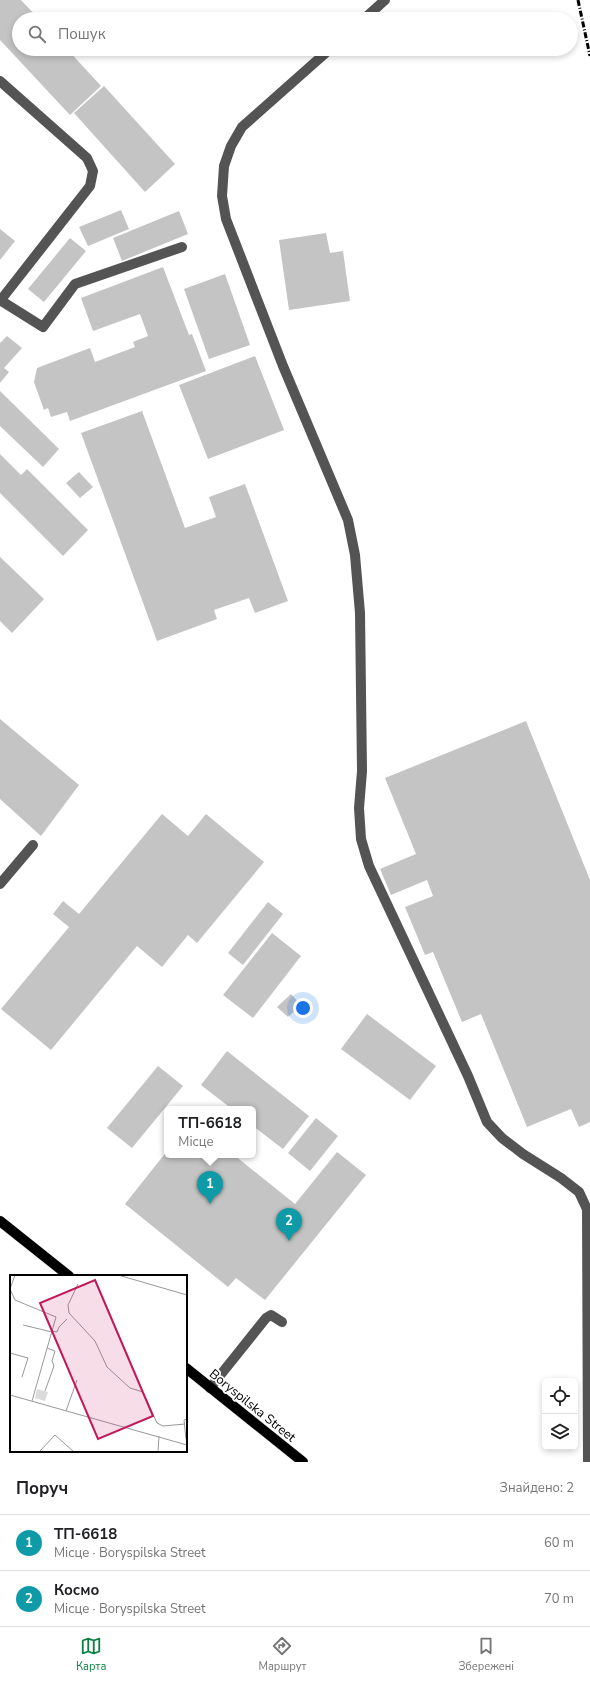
<!DOCTYPE html>
<html lang="uk">
<head>
<meta charset="utf-8">
<style>
	:root { --surface:#fff; --page:#f2f2f2; --text:#202124; --muted:#757577; --line:#e0e0e0; --accent:#0b8043 }
	body { margin:0; font-family:"Nunito Sans",sans-serif; background:var(--page); color:var(--text) }
	.controls { position:absolute; right:12px; bottom:12px; display:grid; overflow:hidden; border-radius:6px; box-shadow:0 2px 6px #0003 }
	.controls button { width:36px; height:36px; display:grid; place-items:center; padding:0; border:0; border-bottom:1px solid var(--line); background:var(--surface); color:var(--text); font:20px sans-serif }
	.you { position:absolute; left:303px; top:1008px; width:14px; height:14px; margin:-10px; border:3px solid #fff; border-radius:50%; background:#1a73e8; box-shadow:0 0 0 6px #1a73e833 }
	.badge { display:grid; place-items:center; width:26px; height:26px; border-radius:50%; background:var(--accent); color:#fff; font-size:13px; font-weight:700 }
	.pin { position:absolute; translate:-50% -33px; filter:drop-shadow(0 1px 2px #0008) }
	.pin::after { content:''; position:absolute; top:21px; width:14px; height:12px; background:inherit; clip-path:polygon(0 0,100% 0,50% 100%) }
	.popup { position:absolute; left:164px; top:1106px; width:92px; height:52px; box-sizing:border-box; display:grid; place-content:center; border-radius:6px; background:var(--surface); filter:drop-shadow(0 1px 3px #0005); font-size:13px; white-space:nowrap; color:var(--muted) }
	.popup b { font-size:15px; color:var(--text) }
	.popup::after { content:''; position:absolute; left:50%; top:100%; margin-left:-8px; border:8px solid transparent; border-top-color:var(--surface) }
	.list { margin:0; padding:0; list-style:none }
	h2 { display:flex; justify-content:space-between; align-items:center; height:52px; margin:0; padding:0 16px; font-size:17px }
	h2 small { font-size:13px; font-weight:400; color:var(--muted) }
	.list li { display:grid; grid-template-columns:26px 1fr auto; gap:12px; align-items:center; box-sizing:border-box; height:56px; padding:0 16px; border-top:1px solid var(--line) }
	.list b { display:block; font-size:15px; white-space:nowrap }
	.list p { margin:0; font-size:13px; white-space:nowrap; color:var(--muted) }
	.list em { font-size:13px; font-style:normal; color:var(--muted) }
	.icon { flex:none; width:22px; height:22px; fill:none; stroke:currentColor; stroke-width:2; stroke-linecap:round; stroke-linejoin:round }
	.map { position:relative; flex:none; width:590px; height:1462px; overflow:hidden }
	.search { position:absolute; background:var(--surface); box-shadow:0 2px 6px #0003; left:12px; right:12px; top:12px; height:44px; display:flex; align-items:center; gap:10px; box-sizing:border-box; padding:0 14px; border-radius:22px; color:var(--muted); font-size:15px }
	.sheet { height:164px; background:var(--surface) }
	nav { display:flex; justify-content:space-around; align-items:center; box-sizing:border-box; height:56px; border-top:1px solid var(--line); background:var(--surface); font-size:11px; color:var(--muted) }
	nav a { display:grid; justify-items:center; gap:2px }
	nav .on { color:var(--accent) }
	.map>svg:first-child { display:block }
</style>
</head>
<body>
<div class="map">
<svg width="590" height="1462" viewBox="0 0 590 1462">
	<rect width="100%" height="100%" fill="#fff"/>
	<g fill="#c4c4c4">
		<path d="M0,0H21L39,19H19V49H67L101,86L70,115L0,40Z"/>
		<path d="M104,86L175,164L145,192L74,113Z"/>
		<path d="M121,210L129,229L88,246L79,227Z"/>
		<path d="M179,211L188,234L122,261L113,238Z"/>
		<path d="M0,229L15,241L0,260Z"/>
		<path d="M326,233L330,253L343,251L350,301L289,310L279,240Z"/>
		<path d="M70,238L86,251L44,302L28,289Z"/>
		<path d="M163,267L189,335L192,334L206,371L70,421L67,412L51,417L48,408L44,410L34,382L37,368L90,348L95,362L135,347L133,342L148,336L140,314L93,331L81,298Z"/>
		<path d="M225,274L250,345L209,359L184,289Z"/>
		<path d="M7,336L22,348L4,368L9,372L0,383V343Z"/>
		<path d="M255,356L284,430L208,459L179,385Z"/>
		<path d="M0,391L59,449L43,467L0,426Z"/>
		<path d="M142,411L185,528L216,517L209,497L245,484L288,601L255,613L249,598L214,610L217,619L157,641L81,433Z"/>
		<path d="M0,454L21,475L27,469L88,530L63,556L0,493Z"/>
		<path d="M79,472L93,487L80,498L66,483Z"/>
		<path d="M0,557L44,599L12,633L0,621Z"/>
		<path d="M0,719L79,785L41,836L0,799Z"/>
		<path d="M526,721L590,880V1122L579,1127L571,1109L527,1127L481,1014L462,1022L433,952L425,955L405,907L433,896L427,880L391,895L380,869L416,854L385,778Z"/>
		<path d="M162,814L188,836L206,814L264,862L197,943L188,935L162,967L137,946L51,1050L1,1009L69,927L53,914L63,901L79,914Z"/>
		<path d="M268,902L283,914L243,965L228,953Z"/>
		<path d="M272,933L301,956L253,1018L223,995Z"/>
		<path d="M291,994L301,1005L288,1017L277,1007Z"/>
		<path d="M367,1014L436,1066L410,1100L341,1049Z"/>
		<path d="M227,1051L309,1116L283,1149L253,1126V1109H232L201,1085Z"/>
		<path d="M158,1066L183,1086L132,1148L107,1128Z"/>
		<path d="M316,1118L338,1136L310,1171L288,1153Z"/>
		<path d="M167,1151V1155H234L295,1204L337,1152L366,1175L265,1300L236,1278L228,1287L125,1204Z"/>
	</g>
	<g fill="none" stroke-linecap="round" stroke-linejoin="round">
		<g stroke="#dbdbdb" stroke-width="11">
			<g id="major">
				<path d="M0,1221L69,1276"/>
				<path d="M186,1368L303,1462"/>
			</g>
		</g>
		<g stroke="#545454" stroke-width="10">
			<path d="M364,19L385,0"/>
			<path d="M330,49L242,127L231,146L224,166L222,196L226,219L283,366L348,520L355,555L360,613L362,771L359,808L361,839L369,866L468,1076L487,1122L502,1138L523,1154L561,1178L579,1192L587,1209L588,1462"/>
			<path d="M0,81L87,158L93,171L90,186L0,301"/>
			<path d="M0,300L43,327L75,284L182,247"/>
			<path d="M0,884L33,845"/>
			<path d="M210,1388L266,1318L271,1315L282,1322"/>
		</g>
		<use href="#major" stroke="#000" stroke-width="10"/>
		<path stroke="#000" stroke-width="3" stroke-dasharray="6 2 1 2" stroke-linecap="butt" d="M578,0L590,56"/>
	</g>
	<g text-anchor="middle" stroke-width="3.5" stroke-linejoin="round" paint-order="stroke">
		<g font-size="13" fill="#000" stroke="#fff">
			<text transform="translate(253 1405) rotate(39)" y="5">Boryspilska Street</text>
		</g>
	</g>
	<g transform="translate(10 1275)">
		<rect width="177" height="177" fill="#fff"/>
		<path d="M27,114L38,117L35,126L25,123Z" fill="#dbdbdb"/>
		<path fill="none" stroke="#999" stroke-width="1" d="M5,0L0,14L5,25L46,42L22,126M108,0L177,20M68,9L58,30L59,38L85,66L97,92L120,113L133,117L147,148L153,151L175,149M13,50L42,57M42,56L47,57L49,52L57,44M0,78L18,83L12,102M35,116L44,91L42,86L45,76L37,73M0,120L177,170M56,136L67,105M176,164L174,145L177,144M29,177L45,160L64,177M148,177L149,161"/>
		<path fill="#c2185b" fill-opacity="0.15" stroke="#c2185b" stroke-width="2" d="M85,5L143,141L88,164L30,28Z"/>
		<rect width="177" height="177" fill="none" stroke="#000" stroke-width="2"/>
	</g>
</svg>
<div class="controls">
<button><svg class="icon" aria-label="locate" viewBox="0 0 24 24"><circle cx="12" cy="12" r="6"/><path d="M12 2v4M12 18v4M2 12h4M18 12h4"/></svg></button>
<button><svg class="icon" aria-label="layers" viewBox="0 0 24 24"><path d="M12 4l9 5-9 5-9-5zM3 14l9 5 9-5"/></svg></button>
</div>
<div class="you"></div>
<div class="pin badge" style="left:210px;top:1204px;background:#0f9aa8">1</div>
<div class="popup"><b>ТП-6618</b>Місце</div>
<div class="pin badge" style="left:289px;top:1241px;background:#0f9aa8">2</div>
<div class="search"><svg class="icon" aria-label="search" viewBox="0 0 24 24"><circle cx="10" cy="10" r="6"/><path d="M15 15l6 6"/></svg>Пошук</div>
</div>
<section class="sheet">
<h2>Поруч<small>Знайдено: 2</small></h2>
<ul class="list">
<li><span class="badge" style="background:#0f9aa8">1</span><div><b>ТП-6618</b><p>Місце · Boryspilska Street</p></div><em>60 m</em></li>
<li><span class="badge" style="background:#0f9aa8">2</span><div><b>Космо</b><p>Місце · Boryspilska Street</p></div><em>70 m</em></li>
</ul>
</section>
<nav>
<a class="on"><svg class="icon" aria-label="map" viewBox="0 0 24 24"><path d="M3 6l6-2 6 2 6-2v14l-6 2-6-2-6 2zM9 4v14M15 6v14"/></svg>Карта</a>
<a><svg class="icon" aria-label="directions" viewBox="0 0 24 24"><path d="M12 3l9 9-9 9-9-9zM9 14v-3h6M13 9l2 2-2 2"/></svg>Маршрут</a>
<a><svg class="icon" aria-label="saved" viewBox="0 0 24 24"><path d="M7 4h10v16l-5-4-5 4z"/></svg>Збережені</a>
</nav>
</body>
</html>
